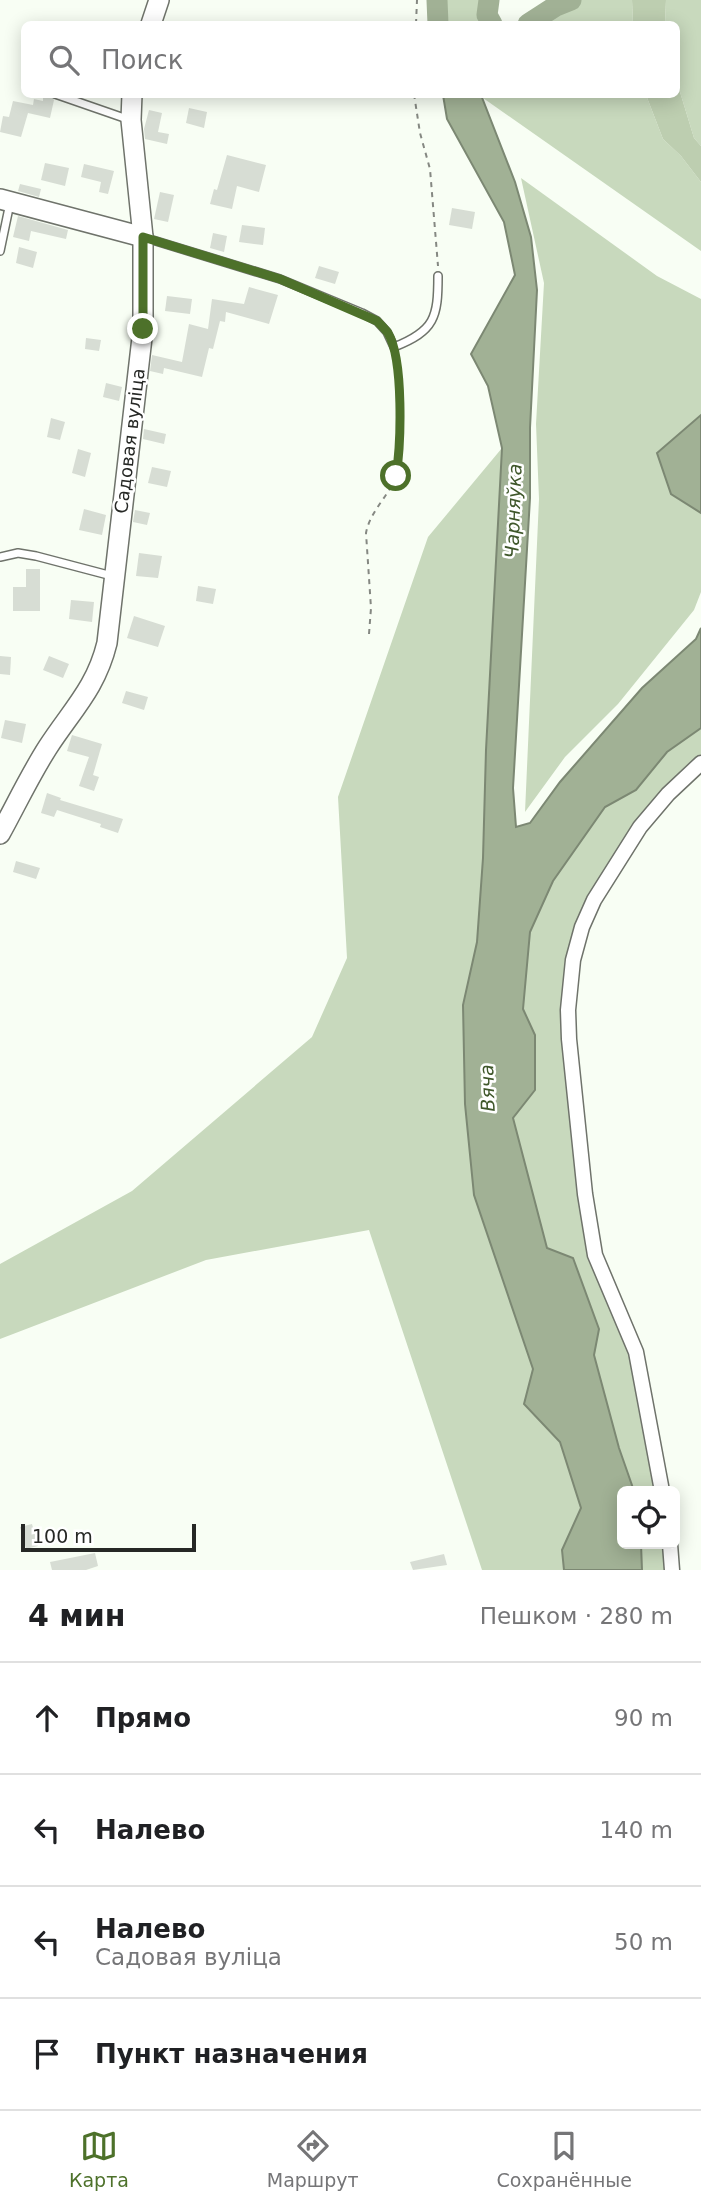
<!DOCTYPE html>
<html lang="ru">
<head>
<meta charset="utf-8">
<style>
	:root { --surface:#fff; --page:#f2f2f2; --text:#202124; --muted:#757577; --line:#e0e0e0; --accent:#4d712a }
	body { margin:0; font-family:"DejaVu Sans",sans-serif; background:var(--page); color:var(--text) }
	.controls { position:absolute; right:21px; bottom:21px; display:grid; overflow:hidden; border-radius:10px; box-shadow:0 4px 18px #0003 }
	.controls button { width:63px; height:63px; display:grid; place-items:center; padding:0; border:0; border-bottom:2px solid var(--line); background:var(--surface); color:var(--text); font:35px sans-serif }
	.scale { position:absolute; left:21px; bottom:18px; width:175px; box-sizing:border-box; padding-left:7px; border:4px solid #262825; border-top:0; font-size:19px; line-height:24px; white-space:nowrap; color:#262825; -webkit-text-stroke:5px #fff; paint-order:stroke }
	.stop { position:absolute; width:21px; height:21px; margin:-16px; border:5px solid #4d712a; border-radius:50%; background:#fff }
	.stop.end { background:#4d712a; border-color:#fff; box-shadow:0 2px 7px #0008 }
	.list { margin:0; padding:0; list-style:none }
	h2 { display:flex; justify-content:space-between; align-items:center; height:91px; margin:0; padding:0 28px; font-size:30px }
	h2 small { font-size:23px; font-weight:400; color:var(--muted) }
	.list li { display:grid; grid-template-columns:46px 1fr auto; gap:21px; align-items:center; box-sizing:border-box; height:112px; padding:0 28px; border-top:2px solid var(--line) }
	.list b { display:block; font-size:26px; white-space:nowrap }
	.list p { margin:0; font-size:23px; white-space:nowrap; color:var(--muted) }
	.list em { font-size:23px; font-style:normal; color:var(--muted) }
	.icon { flex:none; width:38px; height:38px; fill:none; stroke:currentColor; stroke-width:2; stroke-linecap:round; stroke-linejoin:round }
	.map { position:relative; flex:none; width:701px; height:1570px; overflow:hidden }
	.search { position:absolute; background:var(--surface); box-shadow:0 4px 18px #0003; left:21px; right:21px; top:21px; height:77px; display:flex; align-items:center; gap:18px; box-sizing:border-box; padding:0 24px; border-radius:10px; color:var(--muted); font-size:26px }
	.sheet { height:539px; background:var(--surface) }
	nav { display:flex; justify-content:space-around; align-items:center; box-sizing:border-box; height:98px; border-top:2px solid var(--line); background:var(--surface); font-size:19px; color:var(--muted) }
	nav a { display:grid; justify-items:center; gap:4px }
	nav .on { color:var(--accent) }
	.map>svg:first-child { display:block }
</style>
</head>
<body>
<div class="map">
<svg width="701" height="1570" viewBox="0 0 701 1570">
	<rect width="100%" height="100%" fill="#f8fef4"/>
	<g fill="#c8d9bd">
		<path d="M437,0H489L487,15L492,24H438Z"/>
		<path d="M571,0H632L633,24H528L556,6Z"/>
		<path d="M666,0H701V146L694,138L677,82L676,24H665Z"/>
		<path d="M481,95H646L663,139L681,156L701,182V251L483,98Z"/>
		<path d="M521,178L657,276L701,299V592L694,610L618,704L565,757L525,812L539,499L536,424L544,283Z"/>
		<path d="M502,448L486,750L483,858L477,942L463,1005L474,1195L533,1369L524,1404L560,1442L582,1509L562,1550L564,1570H482L369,1230L206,1260L0,1339V1264L132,1191L312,1037L347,958L338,797L428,537Z"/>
		<path d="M701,727V763L668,794L594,900L568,1010L595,1255L636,1352L662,1491H634L619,1448L594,1355L599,1328L547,1248L513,1118L535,1090V1035L523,1009L530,932L553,881L605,807L636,790L667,752Z"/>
		<path d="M641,1544H670L672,1570H642Z"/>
	</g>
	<g fill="#bdceb0">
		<path d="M632,0H666L665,24H633Z"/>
		<path d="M677,82L694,138L701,146V182L681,156L663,139L646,95L676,94Z"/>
	</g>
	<g fill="#a1b195" stroke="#7c8873" stroke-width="2">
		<path d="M443,95H481L515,182L531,237L537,290L530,428V498L513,788L516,827L530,823L560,782L642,688L696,639L701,628V728L667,752L636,790L605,807L553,881L530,932L523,1009L535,1035V1090L513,1118L547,1248L573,1258L599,1329L594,1355L619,1448L634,1491H622V1544H641L642,1570H564L562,1550L581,1508L560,1442L524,1404L533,1369L474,1195L465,1104L463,1005L477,942L483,858L486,750L502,448L488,386L471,354L515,275L504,222L447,119Z"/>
		<path d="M701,415V513L671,494L657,453Z"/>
	</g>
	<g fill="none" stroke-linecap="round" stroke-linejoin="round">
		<g stroke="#a1b195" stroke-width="21">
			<path d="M437,0L438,24"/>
			<path d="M489,0L487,15L492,24"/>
			<path d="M528,24L556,6L571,0"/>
		</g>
	</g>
	<g fill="#d7ddd4">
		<path d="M43,94H49L54,100L50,118L28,113L21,137L0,132L3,116L9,117L13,101L33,105L34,99L43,101Z"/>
		<path d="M189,108L207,112L204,128L186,123Z"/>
		<path d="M149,110L162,113L158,132L169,134L167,144L145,139L144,129Z"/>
		<path d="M227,155L266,165L259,192L237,186L232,209L210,204L214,189L217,190Z"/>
		<path d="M45,163L69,168L65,186L41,180Z"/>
		<path d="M84,164L114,171L108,194L99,192L101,182L81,177Z"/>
		<path d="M20,184L41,189L39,197L18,191Z"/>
		<path d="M160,192L174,195L168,222L154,219Z"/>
		<path d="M452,208L475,212L472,229L449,225Z"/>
		<path d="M18,216L68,230L66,239L31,231L29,241L13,237Z"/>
		<path d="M242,225L265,228L263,245L239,242Z"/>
		<path d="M213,233L227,236L224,252L210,248Z"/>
		<path d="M19,247L37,252L33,268L16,263Z"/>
		<path d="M319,266L339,272L335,284L315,278Z"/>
		<path d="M249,287L278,295L269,324L226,312L225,322L220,321L213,349L209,348L202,377L164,368L163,374L150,371L152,355L182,362L189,324L208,329L212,299L244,304Z"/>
		<path d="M167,296L192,299L190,314L165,311Z"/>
		<path d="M86,338L101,340L99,351L85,349Z"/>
		<path d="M106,383L122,387L119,401L103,397Z"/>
		<path d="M51,418L65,422L60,440L47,437Z"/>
		<path d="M144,429L166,434L164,444L143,439Z"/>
		<path d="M78,449L91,453L85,477L72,473Z"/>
		<path d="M152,467L171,471L167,487L148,483Z"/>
		<path d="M84,509L106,515L102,535L79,530Z"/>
		<path d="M135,510L150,513L147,525L133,522Z"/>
		<path d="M139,553L162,556L158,578L136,576Z"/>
		<path d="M26,569H40V611H13V587H26Z"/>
		<path d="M198,586L216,589L213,604L196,601Z"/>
		<path d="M71,600L94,602L92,622L69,619Z"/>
		<path d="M134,616L165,626L158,647L127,638Z"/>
		<path d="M0,656L11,657L10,675L0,674Z"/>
		<path d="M49,656L69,664L63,678L43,670Z"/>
		<path d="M126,691L148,697L144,710L122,703Z"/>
		<path d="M5,720L26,724L22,743L1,738Z"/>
		<path d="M72,735L102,744L93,775L99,777L94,791L79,786L89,757L67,751Z"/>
		<path d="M47,793L61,798L60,800L123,819L118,833L100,827L101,824L57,810L54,817L41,813Z"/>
		<path d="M16,861L40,868L36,879L13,872Z"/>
		<path d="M32,1524L38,1546L26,1549L20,1527Z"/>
		<path d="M95,1553L98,1566L86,1570H52L50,1562Z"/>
		<path d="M444,1554L447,1565L413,1570L410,1562Z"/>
	</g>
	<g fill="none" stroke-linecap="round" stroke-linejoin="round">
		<g stroke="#6f736b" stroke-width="10">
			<g id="lane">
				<path d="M55,94L130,120"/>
				<path d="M146,238L280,279L362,313L377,321L387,332L394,347C435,331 438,317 438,276"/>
				<path d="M0,251L10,203"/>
				<path d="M0,557L18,553L36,556L112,576"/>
			</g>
		</g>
		<g stroke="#6f736b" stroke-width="17">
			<g id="street">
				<path d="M662,1491L636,1352L595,1255L585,1194L569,1039L568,1010L573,960L582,927L594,900L640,827L668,794L701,763"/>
				<path d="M670,1544L672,1570"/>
			</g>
		</g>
		<g stroke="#6f736b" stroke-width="22">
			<g id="secondary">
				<path d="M151,24L159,0"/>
				<path d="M0,199L143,237"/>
				<path d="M0,834C16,805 30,775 48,747C72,710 96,688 107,643L143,329V237L131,120L132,94"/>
			</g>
		</g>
		<g stroke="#858882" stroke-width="2" stroke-dasharray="5 5" stroke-linecap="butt">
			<path d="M416,24L417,0"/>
			<path d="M414,94L420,133L430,169L438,266"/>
			<path d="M369,634L371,608L366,533C370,511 389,496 396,476C405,450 398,385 395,357"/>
		</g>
		<use href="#lane" stroke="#fff" stroke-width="7"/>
		<use href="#street" stroke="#fff" stroke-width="14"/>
		<use href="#secondary" stroke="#fff" stroke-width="19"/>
	</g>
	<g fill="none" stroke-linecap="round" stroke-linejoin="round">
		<path stroke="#4d712a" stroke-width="9" d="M143,329V237L280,279L377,321C381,325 385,329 388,333C404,360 401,445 396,476"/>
	</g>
	<g text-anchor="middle" stroke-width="5" stroke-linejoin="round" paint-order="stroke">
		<g font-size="18" fill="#262825" stroke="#fff">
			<text transform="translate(130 441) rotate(-83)" y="6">Садовая вуліца</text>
		</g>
		<g font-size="19" font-style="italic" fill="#3f572b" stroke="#fff">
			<text transform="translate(513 511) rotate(-88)" y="7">Чарняўка</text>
			<text transform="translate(487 1088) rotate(-92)" y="7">Вяча</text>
		</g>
	</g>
</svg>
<div class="controls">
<button><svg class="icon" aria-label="locate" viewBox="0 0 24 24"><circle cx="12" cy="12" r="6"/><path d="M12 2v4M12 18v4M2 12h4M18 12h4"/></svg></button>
</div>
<div class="scale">100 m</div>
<div class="stop" style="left:396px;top:476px"></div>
<div class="stop end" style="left:143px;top:329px"></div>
<div class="search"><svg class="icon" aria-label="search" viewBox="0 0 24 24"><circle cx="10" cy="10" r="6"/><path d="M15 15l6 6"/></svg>Поиск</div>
</div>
<section class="sheet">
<h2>4 мин<small>Пешком · 280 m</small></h2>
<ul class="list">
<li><svg class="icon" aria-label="ahead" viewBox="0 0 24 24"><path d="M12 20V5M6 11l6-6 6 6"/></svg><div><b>Прямо</b></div><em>90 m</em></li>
<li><svg class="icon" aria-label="left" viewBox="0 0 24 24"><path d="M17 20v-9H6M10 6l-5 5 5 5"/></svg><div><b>Налево</b></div><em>140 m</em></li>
<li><svg class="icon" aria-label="left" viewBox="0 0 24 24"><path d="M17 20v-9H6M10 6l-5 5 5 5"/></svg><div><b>Налево</b><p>Садовая вуліца</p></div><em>50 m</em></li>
<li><svg class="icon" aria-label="arrive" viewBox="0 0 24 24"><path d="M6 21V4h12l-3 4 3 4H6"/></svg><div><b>Пункт назначения</b></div></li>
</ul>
</section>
<nav>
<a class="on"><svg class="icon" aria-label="map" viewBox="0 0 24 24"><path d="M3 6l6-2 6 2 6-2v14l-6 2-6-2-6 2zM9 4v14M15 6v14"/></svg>Карта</a>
<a><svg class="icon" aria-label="directions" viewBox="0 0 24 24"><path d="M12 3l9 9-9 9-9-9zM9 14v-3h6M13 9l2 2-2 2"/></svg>Маршрут</a>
<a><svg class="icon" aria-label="saved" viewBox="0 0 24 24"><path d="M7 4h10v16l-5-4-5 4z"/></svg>Сохранённые</a>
</nav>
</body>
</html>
